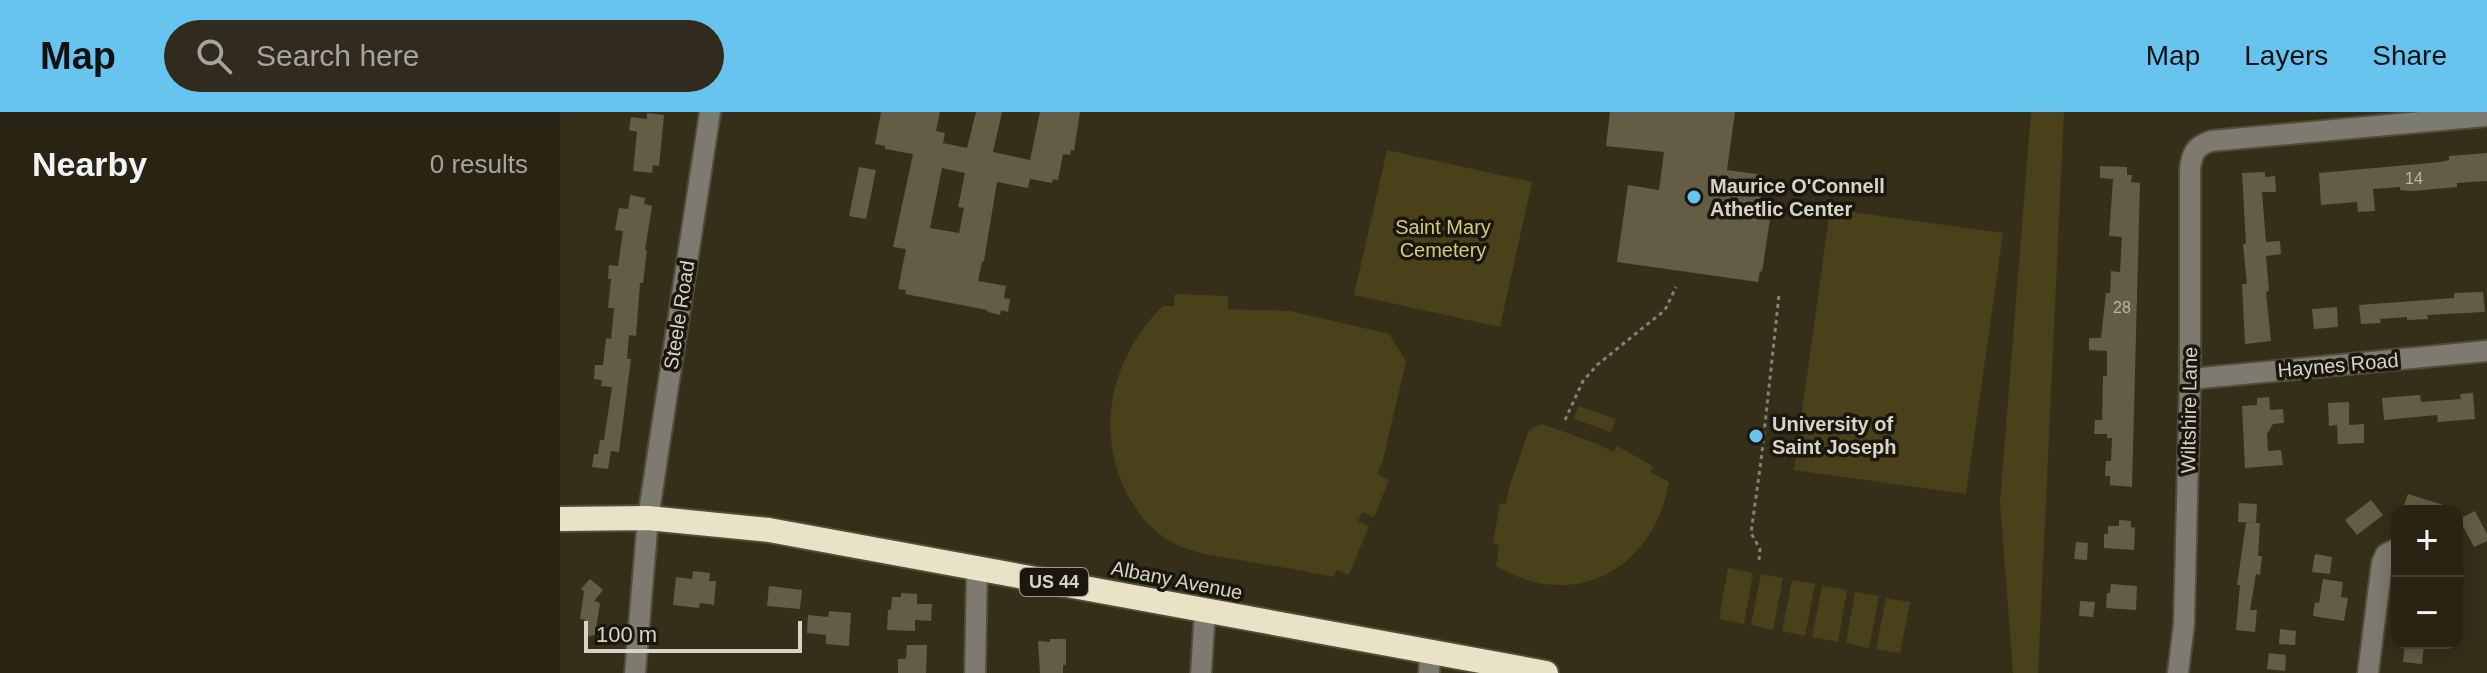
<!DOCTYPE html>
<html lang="en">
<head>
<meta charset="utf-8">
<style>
	:root { --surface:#282313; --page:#302b1c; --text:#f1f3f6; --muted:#a5a4a0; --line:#444033; --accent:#67c4ef }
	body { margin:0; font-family:Arial,sans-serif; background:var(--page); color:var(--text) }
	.controls { position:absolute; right:24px; bottom:24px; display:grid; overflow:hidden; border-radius:16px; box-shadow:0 4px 20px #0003 }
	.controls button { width:72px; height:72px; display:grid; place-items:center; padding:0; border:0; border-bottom:2px solid var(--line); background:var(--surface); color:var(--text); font:40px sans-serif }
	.scale { position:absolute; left:24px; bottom:20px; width:218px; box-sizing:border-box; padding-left:8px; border:4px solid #d7d3c6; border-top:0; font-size:22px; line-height:28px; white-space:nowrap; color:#d7d3c6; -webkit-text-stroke:6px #1a180e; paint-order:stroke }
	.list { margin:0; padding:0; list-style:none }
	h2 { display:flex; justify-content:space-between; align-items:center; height:104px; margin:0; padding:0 32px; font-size:34px }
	h2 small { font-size:26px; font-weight:400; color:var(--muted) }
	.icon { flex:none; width:44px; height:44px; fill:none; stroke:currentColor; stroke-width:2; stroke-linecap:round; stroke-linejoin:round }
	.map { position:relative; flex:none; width:1927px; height:561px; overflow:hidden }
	header { display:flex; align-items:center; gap:48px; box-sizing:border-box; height:112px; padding:0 40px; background:var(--accent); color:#111 }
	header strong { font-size:38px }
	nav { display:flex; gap:44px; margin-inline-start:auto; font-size:28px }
	.search { width:560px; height:72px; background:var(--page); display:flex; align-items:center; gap:20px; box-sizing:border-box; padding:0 28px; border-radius:44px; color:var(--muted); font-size:30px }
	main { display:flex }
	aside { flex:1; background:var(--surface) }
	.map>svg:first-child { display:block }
</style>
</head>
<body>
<header>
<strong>Map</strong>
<div class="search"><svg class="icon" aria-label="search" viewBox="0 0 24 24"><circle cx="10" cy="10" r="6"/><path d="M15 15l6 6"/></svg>Search here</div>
<nav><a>Map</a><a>Layers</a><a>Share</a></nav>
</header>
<main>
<aside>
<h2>Nearby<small>0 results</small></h2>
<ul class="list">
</ul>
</aside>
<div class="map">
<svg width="1927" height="561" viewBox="0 0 1927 561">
	<rect width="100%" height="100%" fill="#352f19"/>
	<g fill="#4a401a">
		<path d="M1471,0H1504L1478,561H1453L1440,390Z"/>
		<path d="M827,38L972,70L940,215L794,183Z"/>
		<path d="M1270,97L1443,121L1406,382L1234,358Z"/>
		<path d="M615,182L668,184V197L730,199L829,222L846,249L823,348L817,362L829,368L814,405L802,400L798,409L809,414L789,463L777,458L774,465C744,459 714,454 684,449C659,444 631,442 608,428C589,416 575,398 565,378C535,314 553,243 603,194H614Z"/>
		<path d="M1018,294L1056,307L1051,320L1014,307Z"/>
		<path d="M982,312L1038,332L1053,340L1057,334L1093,354L1090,360L1109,370C1094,457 1015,501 936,454L939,433L933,432L940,391L946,392L949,376L969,318Z"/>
		<path d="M1168,456L1193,461L1184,512L1159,507Z"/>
		<path d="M1201,462L1223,466L1213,518L1191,513Z"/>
		<path d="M1232,468L1255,472L1245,524L1222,519Z"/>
		<path d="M1262,474L1287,478L1278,530L1252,525Z"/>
		<path d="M1295,480L1319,484L1309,536L1286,531Z"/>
		<path d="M1326,486L1350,490L1340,541L1316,537Z"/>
	</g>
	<g fill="#635d45" fill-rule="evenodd">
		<path d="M321,0H380L376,19L385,21L383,31L407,36L416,0H442L433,40L470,48L480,0H520L514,39L511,38L510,43L503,42L498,68L493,67L492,71L470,67L468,76L437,70L424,149L422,150L418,169L446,174L444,186L450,187L448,200L441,198L440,203L428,200L427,198L345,182L346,178L338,177L346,137L333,135L353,42L325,37V34L315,32ZM382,56L405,61L398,95L404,96L399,121L370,116Z"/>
		<path d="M1050,0H1175L1167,58L1204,63L1200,92L1212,94L1202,160L1200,159L1198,170L1057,150L1068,73L1099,78L1104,40L1046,34Z"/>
		<path d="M87,1L104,3L99,54L93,53L92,61L73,59L77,20L69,18L71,5L87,7Z"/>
		<path d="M1927,41V69L1897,71V75L1853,79L1840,78V75L1813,77L1815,99L1798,100L1797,90L1761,93L1759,61L1881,50L1889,48V44Z"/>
		<path d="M1540,54L1567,55V63H1572L1571,70L1580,71L1572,375L1550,373V364H1545L1546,349H1551L1552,326H1547V322H1534L1535,308H1542L1543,264H1547V239L1529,238V226H1541L1546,181H1550L1551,159L1560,160L1562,125L1549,124L1553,67L1540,66Z"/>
		<path d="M299,55L316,58L306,107L289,104Z"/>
		<path d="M1705,60V65L1715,64L1716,80H1702L1706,130L1720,129L1721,142L1706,144L1709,179L1706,180L1711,229L1685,232L1682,172H1687L1683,132H1686L1682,61Z"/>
		<path d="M70,83L85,86L84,92L92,94L85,138H87L83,171H80L76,224L69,223L67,247H71L59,340L51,339L48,357L32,355L34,342H38L40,328H44L52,275L41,274L42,268L34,267L35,253H43L46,226L51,227L54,196H48L51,167H48L49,153L58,154L63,119L55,118L59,96L68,97Z"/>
		<path d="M1923,180L1925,200L1867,203L1868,207L1847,208V205L1820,207L1821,211L1801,212L1799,193L1894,186V181Z"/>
		<path d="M1777,195L1778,215L1754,217L1752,197Z"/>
		<path d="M1913,281L1915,307L1878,310L1877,303L1824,308L1822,286L1860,283L1861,290L1901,287L1900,282Z"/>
		<path d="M1709,285L1710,298L1723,297L1724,311L1713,312L1707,322L1708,339L1721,338L1723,353L1685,356L1682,294L1697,293V286Z"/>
		<path d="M1789,290V313L1804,312V331L1778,332L1777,313L1769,314L1768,291Z"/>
		<path d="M1848,382L1893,396V399H1842Z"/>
		<path d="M1811,388L1823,403L1797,423L1785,408Z"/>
		<path d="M1679,391L1697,392L1696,411L1678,410Z"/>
		<path d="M1915,399L1927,422V429L1914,435L1899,407Z"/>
		<path d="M1559,408L1571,409V415L1575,416L1574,438L1544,436V422H1548V414H1559Z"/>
		<path d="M1686,411H1700L1698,444H1702L1700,463L1696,462L1690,498H1697L1695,520L1676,518L1680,473H1677Z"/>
		<path d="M1516,430L1528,431L1527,448L1514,447Z"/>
		<path d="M1755,442L1772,445L1770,462L1752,460Z"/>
		<path d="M133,459L150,461L149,469H156L154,493L140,491L139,496L113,493L116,465L132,467Z"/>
		<path d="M30,467L43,478L34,489L40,491L35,523L24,525L25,508L20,507L24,479L21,477Z"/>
		<path d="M1763,467L1783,470L1781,485L1788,486L1784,509L1753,504L1755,490L1759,491Z"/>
		<path d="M1551,472L1577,474L1576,498L1546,496L1547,481H1550Z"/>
		<path d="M209,474L242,478L240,497L207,494Z"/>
		<path d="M341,481L357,482V492H372L371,509L355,508V519L327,518L328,498H331L332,485H341Z"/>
		<path d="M1520,489L1535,490L1533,505L1519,504Z"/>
		<path d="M269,499L291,501L289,534L266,532V523L247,521L248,503L268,505Z"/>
		<path d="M1720,517L1736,519L1735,533L1719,532Z"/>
		<path d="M490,527H506V553H503V561H480L478,529L490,530Z"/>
		<path d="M1845,531H1864L1862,552L1843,550Z"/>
		<path d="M347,533H367L366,561H338V547H346Z"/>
		<path d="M1709,541L1726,543L1725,559L1707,557Z"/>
	</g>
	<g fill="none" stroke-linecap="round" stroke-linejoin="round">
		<g stroke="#524d38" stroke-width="24">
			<g id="minor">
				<path d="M1630,267L1927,239"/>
				<path d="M75,561L88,406L150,0"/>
				<path d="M415,561L417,456"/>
				<path d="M641,561L645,498"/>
				<path d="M869,561L870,540"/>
				<path d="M1618,561L1624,512L1630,267V59C1631,43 1635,34 1651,29L1927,4"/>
				<path d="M1808,561L1822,451L1826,442L1837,437"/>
			</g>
		</g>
		<g stroke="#524d38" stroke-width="28">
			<path id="highway" d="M0,407L88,406L209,418L986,561"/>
		</g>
		<g stroke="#868170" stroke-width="3" stroke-dasharray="4 4" stroke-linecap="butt">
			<path d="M1005,308L1023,269L1037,253L1105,198L1116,175"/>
			<path d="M1199,448L1200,437L1191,421L1201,349L1219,183"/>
		</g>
		<use href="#minor" stroke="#7d7a6f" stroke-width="20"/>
		<use href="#highway" stroke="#e9e2c6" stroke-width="24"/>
	</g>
	<g fill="#67c4ef" stroke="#1a180e" stroke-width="3">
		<circle cx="1134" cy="85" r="8"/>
		<circle cx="1196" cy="324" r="8"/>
	</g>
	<g text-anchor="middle" stroke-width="7" stroke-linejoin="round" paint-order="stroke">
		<g font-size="16" fill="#bab6a6">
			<text x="1854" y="72">14</text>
			<text x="1562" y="201">28</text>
		</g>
		<rect fill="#1a180e" stroke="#9e9b8f" stroke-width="2" x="460" y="456" width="68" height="28" rx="6"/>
		<g font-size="18" font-weight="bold" fill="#d7d3c6">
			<text x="494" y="476">US 44</text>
		</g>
		<g font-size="20" font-weight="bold" fill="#d7d3c6" stroke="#1a180e" text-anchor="start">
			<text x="1150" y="81">Maurice O'Connell<tspan x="1150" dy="23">Athetlic Center</tspan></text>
			<text x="1212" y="319">University of<tspan x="1212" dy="23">Saint Joseph</tspan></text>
		</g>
		<g font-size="20" fill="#d9c681" stroke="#1a180e">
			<text x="883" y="122">Saint Mary<tspan x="883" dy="23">Cemetery</tspan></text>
		</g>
		<g font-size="20" fill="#d7d3c6" stroke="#1a180e">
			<text transform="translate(119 203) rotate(-81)" y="7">Steele Road</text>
			<text transform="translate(1778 253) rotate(-5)" y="7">Haynes Road</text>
			<text transform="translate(1629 298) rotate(-89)" y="7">Wiltshire Lane</text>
			<text transform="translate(617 468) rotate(11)" y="7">Albany Avenue</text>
		</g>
	</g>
</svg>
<div class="controls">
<button>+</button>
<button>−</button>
</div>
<div class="scale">100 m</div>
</div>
</main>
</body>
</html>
